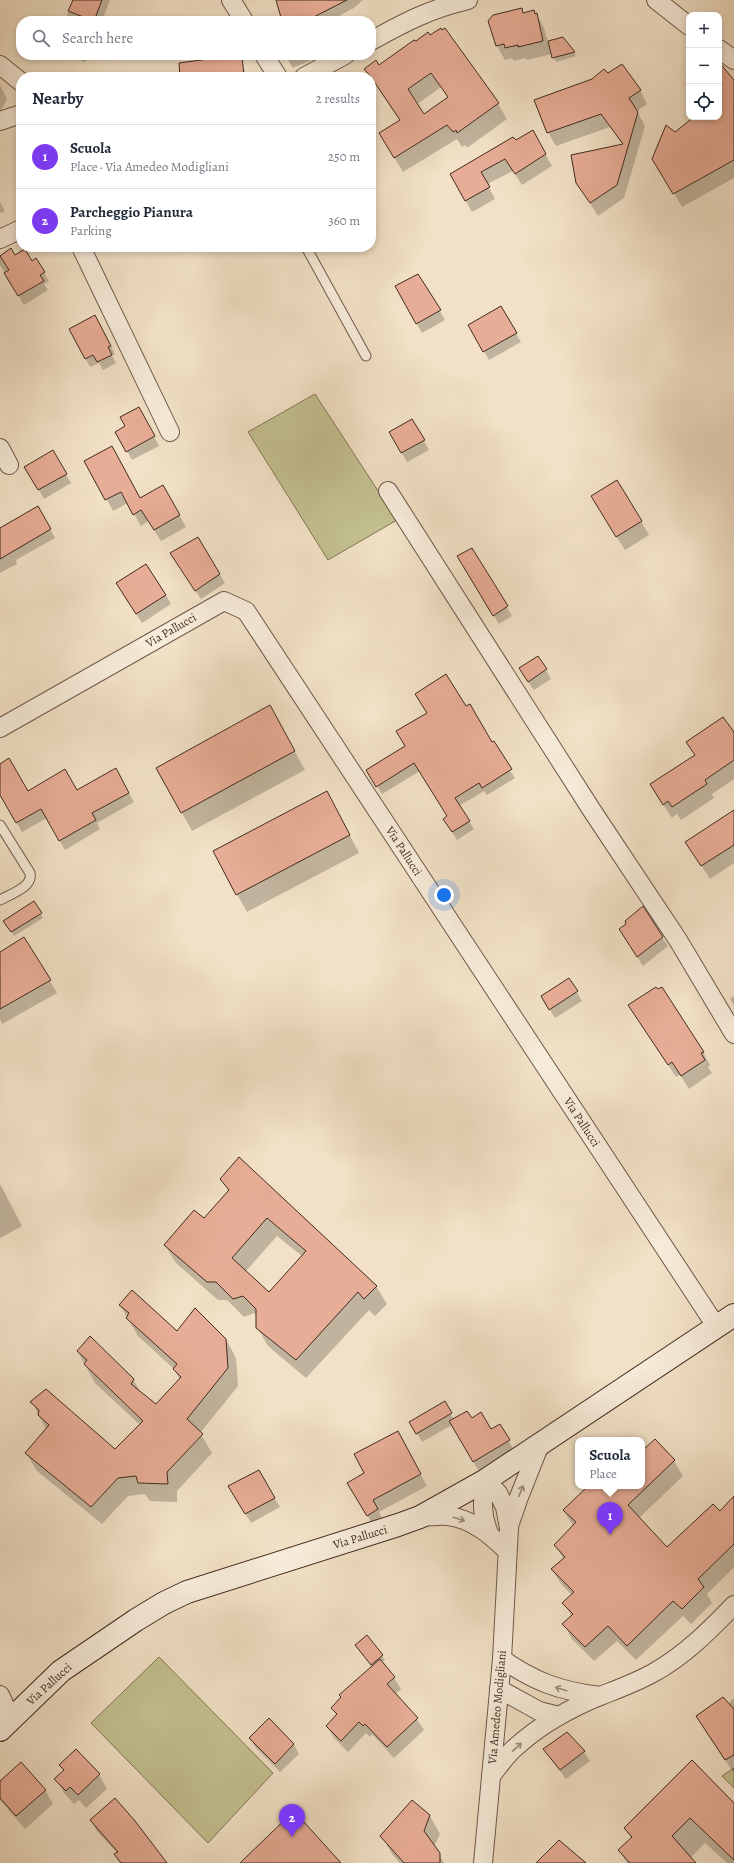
<!DOCTYPE html>
<html lang="en">
<head>
<meta charset="utf-8">
<style>
	:root { --surface:#fff; --page:#f2f2f3; --text:#1f2937; --muted:#747a83; --line:#e0e1e3; --accent:#7c3aed }
	body { margin:0; font-family:Alegreya,serif; background:var(--page); color:var(--text) }
	.controls { position:absolute; right:12px; top:12px; display:grid; overflow:hidden; border-radius:8px; box-shadow:0 2px 6px #0003 }
	.controls button { width:36px; height:36px; display:grid; place-items:center; padding:0; border:0; border-bottom:1px solid var(--line); background:var(--surface); color:var(--text); font:20px sans-serif }
	.you { position:absolute; left:444px; top:895px; width:14px; height:14px; margin:-10px; border:3px solid #fff; border-radius:50%; background:#1a73e8; box-shadow:0 0 0 6px #1a73e833 }
	.badge { display:grid; place-items:center; width:26px; height:26px; border-radius:50%; background:var(--accent); color:#fff; font-size:13px; font-weight:700 }
	.pin { position:absolute; translate:-50% -33px; filter:drop-shadow(0 1px 2px #0008) }
	.pin::after { content:''; position:absolute; top:21px; width:14px; height:12px; background:inherit; clip-path:polygon(0 0,100% 0,50% 100%) }
	.popup { position:absolute; left:575px; top:1437px; width:70px; height:52px; box-sizing:border-box; display:grid; place-content:center; border-radius:8px; background:var(--surface); filter:drop-shadow(0 1px 3px #0005); font-size:13px; white-space:nowrap; color:var(--muted) }
	.popup b { font-size:15px; color:var(--text) }
	.popup::after { content:''; position:absolute; left:50%; top:100%; margin-left:-8px; border:8px solid transparent; border-top-color:var(--surface) }
	.list { margin:0; padding:0; list-style:none }
	h2 { display:flex; justify-content:space-between; align-items:center; height:52px; margin:0; padding:0 16px; font-size:17px }
	h2 small { font-size:13px; font-weight:400; color:var(--muted) }
	.list li { display:grid; grid-template-columns:26px 1fr auto; gap:12px; align-items:center; box-sizing:border-box; height:64px; padding:0 16px; border-top:1px solid var(--line) }
	.list b { display:block; font-size:15px; white-space:nowrap }
	.list p { margin:0; font-size:13px; white-space:nowrap; color:var(--muted) }
	.list em { font-size:13px; font-style:normal; color:var(--muted) }
	.icon { flex:none; width:22px; height:22px; fill:none; stroke:currentColor; stroke-width:2; stroke-linecap:round; stroke-linejoin:round }
	.map { position:relative; flex:none; width:734px; height:1863px; overflow:hidden }
	.search { position:absolute; background:var(--surface); box-shadow:0 2px 6px #0003; left:16px; top:16px; width:360px; height:44px; display:flex; align-items:center; gap:10px; box-sizing:border-box; padding:0 14px; border-radius:16px; color:var(--muted); font-size:15px }
	.panel { position:absolute; background:var(--surface); box-shadow:0 2px 6px #0003; left:16px; top:72px; width:360px; height:180px; border-radius:16px }
	.map>svg:first-child { display:block }
</style>
</head>
<body>
<div class="map">
<svg width="734" height="1863" viewBox="0 0 734 1863">
	<rect width="100%" height="100%" fill="#f2e1c6"/>
	<filter id="stains"><feTurbulence type="fractalNoise" baseFrequency=".005" numOctaves="4"/><feColorMatrix values="0 0 0 0 .2 0 0 0 0 .09 0 0 0 0 .02 0 0 0 .5 -.17"/></filter>
	<radialGradient id="worn" r=".72"><stop offset=".6" stop-color="#630" stop-opacity="0"/><stop offset="1" stop-color="#630" stop-opacity=".3"/></radialGradient>
	<g fill="#c3c090" stroke="#827658">
		<path d="M315,394L397,520L328,560L248,432Z"/>
		<path d="M159,1657L273,1773L208,1843L91,1723Z"/>
		<path d="M734,1768V1788L722,1776Z"/>
	</g>
	<g fill="#0003" fill-rule="evenodd">
		<path d="M73,0H110L102,21H65Z"/>
		<path d="M277,0H363L354,8L329,21H283Z"/>
		<path d="M521,9L524,14L537,15L544,28L548,42L563,38L576,56L556,62L552,54L527,60L525,58L514,61L512,58L505,60L497,46L489,21Z"/>
		<path d="M445,29L498,104L507,119L467,148L465,145L462,147L457,139L403,172L389,149L400,121L365,69L379,66L415,43ZM441,87L448,98L423,116L416,105Z"/>
		<path d="M66,55H88L85,62Z"/>
		<path d="M208,55H239L243,68L248,77H181L209,60Z"/>
		<path d="M282,55H322L293,68L286,57Z"/>
		<path d="M719,67L734,81V178L682,207L654,158L675,134L696,117H719Z"/>
		<path d="M608,74L640,90L647,104L637,111L645,126L624,198L598,216L577,182L623,145L610,127L556,146L548,132Z"/>
		<path d="M0,85L7,99L0,112Z"/>
		<path d="M533,132L552,166L522,185L513,171L487,184L495,199L472,212L451,174Z"/>
		<path d="M0,202L5,211L0,213Z"/>
		<path d="M11,249L15,256L32,262L36,259L49,281L44,284L48,290L24,305L0,265V256Z"/>
		<path d="M418,275L445,320L422,333L396,286Z"/>
		<path d="M501,307L521,342L489,360L469,325Z"/>
		<path d="M100,325L115,354L112,356L116,363L103,370L99,363L90,367L70,329Z"/>
		<path d="M144,417L159,446L132,460L127,451Z"/>
		<path d="M412,420L429,450L407,462L390,432Z"/>
		<path d="M52,451L71,483L44,499L26,467Z"/>
		<path d="M86,461L140,499L163,486L186,527L161,541L148,521L141,526L128,503L113,511Z"/>
		<path d="M617,481L649,535L625,550L600,510Z"/>
		<path d="M37,507L55,538L16,560L17,564L0,573V529Z"/>
		<path d="M198,538L225,583L201,599L177,563Z"/>
		<path d="M472,549L512,616L499,624L463,565Z"/>
		<path d="M122,593L166,595L171,604L142,623Z"/>
		<path d="M538,657L551,679L534,690L525,678Z"/>
		<path d="M466,707L515,778L487,795L484,791L459,806L474,829L457,840L449,827L448,817L420,771L382,794L368,771L406,747L428,713Z"/>
		<path d="M280,725L305,770L192,831L182,813Z"/>
		<path d="M734,734V779L712,794L714,798L681,820L677,814L672,818L659,798L695,756L687,742Z"/>
		<path d="M0,765L27,792H77L115,770L134,802L97,823L100,829L65,850L47,818L22,832L0,793Z"/>
		<path d="M337,811L359,853L247,912L237,894Z"/>
		<path d="M734,811V863L710,879L686,842Z"/>
		<path d="M34,903L43,918L14,936L5,921Z"/>
		<path d="M662,937L668,946L643,966L625,938Z"/>
		<path d="M24,938L57,993L2,1024L0,1019V953Z"/>
		<path d="M569,979L582,1001L555,1018L547,1005Z"/>
		<path d="M734,996V1005L730,999Z"/>
		<path d="M637,1018L703,1052L710,1065L708,1067L712,1073L689,1089L680,1075L676,1077Z"/>
		<path d="M221,1179L376,1286L387,1304L375,1316L369,1310L306,1378L268,1346L257,1327V1317L254,1313L244,1317L227,1300H218L176,1263L165,1245L204,1219L229,1192ZM277,1236L302,1256L269,1293L246,1271Z"/>
		<path d="M0,1184L22,1226L0,1238Z"/>
		<path d="M120,1305L177,1332L226,1339L236,1358L238,1386L200,1433L212,1453L177,1491V1502L150,1501L145,1494L128,1496L102,1524L37,1471L26,1453L46,1429L32,1402L115,1450L140,1425L95,1383L78,1352L133,1379L142,1395L156,1406L180,1380L174,1369L138,1336Z"/>
		<path d="M444,1403L454,1420L471,1419L491,1431L500,1426L516,1454L481,1475L452,1425L422,1442L411,1423Z"/>
		<path d="M404,1444L427,1486L379,1512L384,1522L374,1527L349,1483L365,1473Z"/>
		<path d="M642,1452L674,1461L683,1476L639,1518L667,1548L720,1512L734,1498V1567L707,1594L712,1603L691,1624L683,1616L636,1660L617,1641L594,1661L572,1639L564,1624L572,1617L564,1603L572,1595L561,1584L552,1569L564,1560L555,1545L573,1526L564,1511L589,1486H642Z"/>
		<path d="M259,1472L280,1507L251,1523L230,1487Z"/>
		<path d="M356,1645L382,1656L385,1660L381,1662L394,1678L401,1689L395,1694L417,1719L424,1730L394,1758L372,1734L370,1737L366,1733L348,1752L334,1738L327,1726L337,1716L332,1708L372,1667Z"/>
		<path d="M734,1698V1771L733,1772L705,1729Z"/>
		<path d="M269,1720L294,1745L299,1754L280,1772L255,1747L250,1738Z"/>
		<path d="M567,1733L584,1752L590,1761L566,1779L544,1749Z"/>
		<path d="M76,1750L99,1775L107,1789L86,1808L79,1800L74,1804L64,1793L56,1779L64,1771L61,1765Z"/>
		<path d="M0,1782L45,1790L53,1804L25,1829L0,1800Z"/>
		<path d="M734,1805V1863H727L705,1843L690,1858L695,1863H627L619,1850L632,1839L625,1829Z"/>
		<path d="M430,1816L440,1834L434,1847L444,1863H400L392,1854L382,1836Z"/>
		<path d="M91,1820L164,1863H120L115,1855L117,1853L96,1830Z"/>
	</g>
	<g fill="#e8ad96" stroke="#422b20" fill-rule="evenodd">
		<path d="M73,0H102L94,21L68,11Z"/>
		<path d="M276,0H347L306,21H282Z"/>
		<path d="M522,8L523,13L534,10L535,14L537,13L543,41L518,47V45L505,48L504,44L496,46L488,21L493,15Z"/>
		<path d="M441,28L442,30L445,28L499,103L457,133L456,130L453,132L447,125L394,158L379,133L400,120L371,77L364,69L376,60L379,65L414,40L416,41L428,32L430,35ZM431,73L448,97L424,114L408,89Z"/>
		<path d="M563,37L575,52L552,58L548,41Z"/>
		<path d="M207,55H242L244,77H180L179,63L208,59Z"/>
		<path d="M719,62L734,80V160L673,194L652,159L666,125L675,132L694,117H719Z"/>
		<path d="M622,64L641,90L629,98L638,112L617,185L590,203L576,183L571,155L623,144L601,114L547,133L534,100L592,79L604,69L608,73Z"/>
		<path d="M533,130L546,154L515,174L505,159L481,172L490,187L465,201L450,174L513,137L516,140Z"/>
		<path d="M11,248L15,255L25,249L32,261L36,258L45,272L40,275L44,281L18,296L4,273L9,270L0,256Z"/>
		<path d="M418,274L441,310L416,324L395,286Z"/>
		<path d="M501,306L517,333L483,352L468,325Z"/>
		<path d="M95,315L111,346L108,347L112,355L97,362L93,355L85,359L69,329Z"/>
		<path d="M139,407L155,436L126,452L115,432L125,426L120,417Z"/>
		<path d="M412,419L425,440L401,453L389,432Z"/>
		<path d="M112,446L140,498L163,485L180,515L154,530L141,510L133,515L121,492L105,500L84,461Z"/>
		<path d="M53,450L67,474L38,490L24,467Z"/>
		<path d="M617,480L642,521L616,537L591,496Z"/>
		<path d="M38,506L51,529L0,559V528Z"/>
		<path d="M198,537L220,574L195,591L170,553Z"/>
		<path d="M472,548L508,606L493,616L457,556Z"/>
		<path d="M146,564L166,595L136,614L116,583Z"/>
		<path d="M538,656L547,669L528,682L519,668Z"/>
		<path d="M446,674L466,706L470,704L492,742L494,741L512,769L482,788L479,783L455,798L470,821L452,832L443,819L447,816L414,763L376,787L366,770L405,746L396,731L427,713L415,694Z"/>
		<path d="M270,705L295,751L181,813L156,768Z"/>
		<path d="M723,717L734,732V760L705,780L707,784L672,807L668,801L663,805L650,784L695,755L686,742Z"/>
		<path d="M9,758L28,791L65,769L77,790L116,768L129,793L92,813L96,820L59,841L41,809L16,823L0,795V764Z"/>
		<path d="M327,791L350,835L236,895L213,851Z"/>
		<path d="M734,810V845L701,866L685,842Z"/>
		<path d="M34,901L42,913L11,932L3,921Z"/>
		<path d="M643,906L663,937L637,957L619,929L626,924L625,921Z"/>
		<path d="M24,937L51,980L0,1009V952Z"/>
		<path d="M569,978L578,991L549,1010L541,996Z"/>
		<path d="M656,987L658,989L662,987L704,1052L701,1053L705,1060L681,1076L672,1062L668,1065L628,1005Z"/>
		<path d="M239,1157L377,1286L364,1299L358,1292L296,1360L256,1328V1309L243,1296L233,1299L216,1282H207L164,1245L194,1210L204,1218L229,1190L220,1179ZM267,1218L306,1251L269,1292L232,1258Z"/>
		<path d="M132,1290L177,1331L195,1308L226,1339L228,1368L187,1419L203,1434L167,1472L168,1484L138,1483L136,1476L118,1478L91,1507L25,1453L49,1425L38,1415L39,1410L30,1402L46,1389L115,1449L143,1421L84,1364L87,1360L77,1351L90,1336L134,1379L131,1384L156,1404L181,1377L173,1369L177,1364L126,1318L129,1313L119,1305Z"/>
		<path d="M445,1401L452,1413L416,1434L409,1422Z"/>
		<path d="M467,1411L472,1418L481,1412L491,1429L500,1424L510,1440L473,1462L449,1421Z"/>
		<path d="M398,1431L421,1474L373,1500L378,1509L367,1516L347,1483L364,1473L354,1454Z"/>
		<path d="M655,1439L675,1460L628,1505L667,1547L713,1504L720,1511L734,1496V1544L698,1579L704,1587L682,1609L673,1601L627,1646L608,1626L585,1647L562,1624L573,1614L562,1603L574,1592L551,1569L565,1557L554,1545L576,1522L563,1510L588,1486H642V1451Z"/>
		<path d="M259,1470L275,1498L245,1514L228,1486Z"/>
		<path d="M367,1635L383,1655L371,1665L355,1645Z"/>
		<path d="M380,1659L395,1677L387,1684L418,1718L387,1747L365,1724L363,1726L359,1722L341,1741L326,1726L337,1714L331,1708L341,1697L339,1695Z"/>
		<path d="M723,1697L734,1709V1755L725,1760L696,1716Z"/>
		<path d="M269,1718L294,1744L275,1764L249,1738Z"/>
		<path d="M567,1732L585,1751L560,1770L543,1749Z"/>
		<path d="M76,1749L100,1774L78,1795L70,1787L66,1791L54,1779L64,1770L59,1765Z"/>
		<path d="M692,1760L734,1803V1860L690,1818L672,1836L696,1863H630L618,1850L632,1837L624,1828Z"/>
		<path d="M21,1762L46,1790L16,1816L0,1798V1781Z"/>
		<path d="M115,1798L135,1821L167,1863H121L114,1854L118,1852L90,1820Z"/>
		<path d="M412,1800L430,1815L424,1831L440,1853V1863H404L380,1836Z"/>
		<path d="M294,1811L341,1863H240Z"/>
		<path d="M559,1840L586,1863H536Z"/>
	</g>
	<g fill="none" stroke-linecap="round" stroke-linejoin="round">
		<g stroke="#6e584a" stroke-width="11">
			<g id="lane">
				<path d="M306,247L366,356"/>
				<path d="M0,825L30,873C33,887 11,894 0,900"/>
			</g>
		</g>
		<g stroke="#6e584a" stroke-width="20">
			<g id="street">
				<path d="M231,0L244,21"/>
				<path d="M656,0L689,26"/>
				<path d="M371,41C405,22 430,9 468,0"/>
				<path d="M719,49L734,60"/>
				<path d="M264,55L278,77"/>
				<path d="M0,65L21,82"/>
				<path d="M304,77L345,55"/>
				<path d="M0,121L21,114"/>
				<path d="M0,239L21,229"/>
				<path d="M81,247L170,432"/>
				<path d="M0,448L9,465"/>
				<path d="M388,491L591,809L678,940L734,1034"/>
				<path d="M0,728L224,601L246,611L716,1326"/>
				<path d="M486,1480C482,1499 481,1515 489,1533"/>
				<path d="M420,1517C429,1517 439,1515 448,1516C472,1519 491,1535 507,1551"/>
				<path d="M509,1526L519,1497L540,1444"/>
				<path d="M502,1659C535,1682 560,1691 600,1696"/>
				<path d="M499,1689L539,1711L559,1716"/>
				<path d="M0,1695L11,1719"/>
				<path d="M491,1776C499,1766 507,1754 517,1746C540,1725 571,1708 600,1696C618,1689 635,1683 653,1673C684,1656 709,1631 734,1605"/>
				<path d="M483,1863L502,1659L509,1528L505,1507L498,1493L486,1480"/>
			</g>
		</g>
		<g stroke="#422b20" stroke-width="24">
			<path id="secondary" d="M0,1730L61,1671L136,1620L164,1603L187,1592L398,1525L420,1517L486,1480L734,1315"/>
		</g>
		<use href="#lane" stroke="#f7ecda" stroke-width="9"/>
		<use href="#street" stroke="#f7ecda" stroke-width="18"/>
		<use href="#secondary" stroke="#f7ecda" stroke-width="22"/>
	</g>
	<defs><path id="oneway-shaft" d="M-6 0H5M1.5-3L5.5 0L1.5 3" fill="none" stroke-width="1.6" stroke-linecap="round" stroke-linejoin="round"/></defs>
	<g stroke="#9c8c7d">
		<use href="#oneway-shaft" transform="translate(521 1491) rotate(-68)"/>
		<use href="#oneway-shaft" transform="translate(459 1519) rotate(18)"/>
		<use href="#oneway-shaft" transform="translate(561 1689) rotate(-162)"/>
		<use href="#oneway-shaft" transform="translate(517 1747) rotate(-43)"/>
	</g>
	<g text-anchor="middle" stroke-width="3.5" stroke-linejoin="round" paint-order="stroke">
		<g font-size="12" fill="#422b20" stroke="#f7ecda">
			<text transform="translate(171 630) rotate(-30)" y="4">Via Pallucci</text>
			<text transform="translate(404 851) rotate(57)" y="4">Via Pallucci</text>
			<text transform="translate(582 1122) rotate(57)" y="4">Via Pallucci</text>
			<text transform="translate(360 1537) rotate(-17)" y="4">Via Pallucci</text>
			<text transform="translate(49 1684) rotate(-42)" y="4">Via Pallucci</text>
			<text transform="translate(497 1707) rotate(-85)" y="4">Via Amedeo Modigliani</text>
		</g>
	</g>
	<rect width="100%" height="100%" filter="url(#stains)"/>
	<rect width="100%" height="100%" fill="url(#worn)"/>
</svg>
<div class="controls">
<button>+</button>
<button>−</button>
<button><svg class="icon" aria-label="locate" viewBox="0 0 24 24"><circle cx="12" cy="12" r="6"/><path d="M12 2v4M12 18v4M2 12h4M18 12h4"/></svg></button>
</div>
<div class="you"></div>
<div class="pin badge" style="left:610px;top:1535px">1</div>
<div class="popup"><b>Scuola</b>Place</div>
<div class="pin badge" style="left:292px;top:1837px">2</div>
<div class="search"><svg class="icon" aria-label="search" viewBox="0 0 24 24"><circle cx="10" cy="10" r="6"/><path d="M15 15l6 6"/></svg>Search here</div>
<section class="panel">
<h2>Nearby<small>2 results</small></h2>
<ul class="list">
<li><span class="badge">1</span><div><b>Scuola</b><p>Place · Via Amedeo Modigliani</p></div><em>250 m</em></li>
<li><span class="badge">2</span><div><b>Parcheggio Pianura</b><p>Parking</p></div><em>360 m</em></li>
</ul>
</section>
</div>
</body>
</html>
